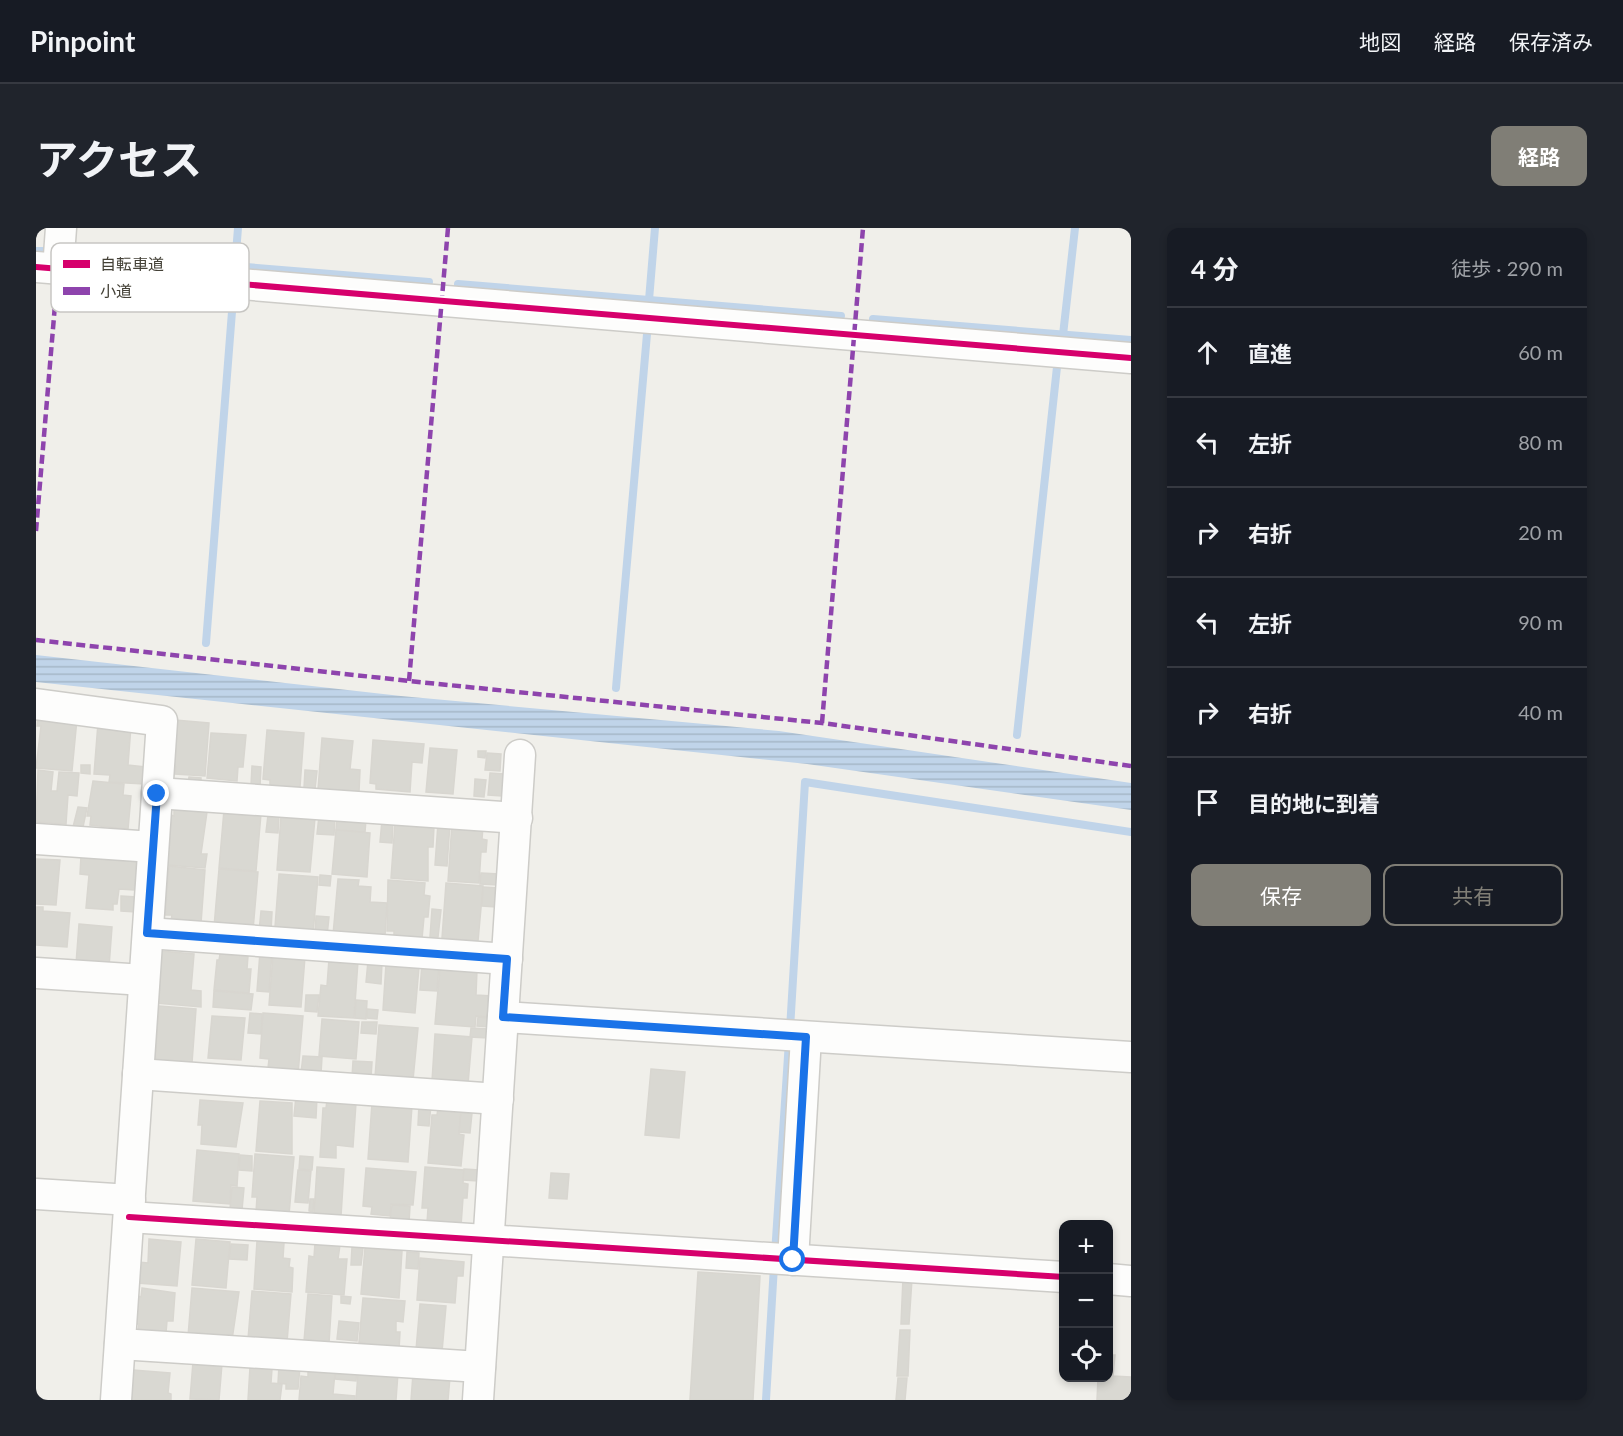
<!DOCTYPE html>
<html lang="ja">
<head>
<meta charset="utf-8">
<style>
	:root { --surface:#171b24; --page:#20242c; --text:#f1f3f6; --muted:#9ea1a6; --line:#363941; --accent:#807e76 }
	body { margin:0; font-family:Lato,"Noto Sans JP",sans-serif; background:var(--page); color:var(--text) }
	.controls { position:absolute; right:18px; bottom:18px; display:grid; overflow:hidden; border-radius:12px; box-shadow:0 3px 9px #0003 }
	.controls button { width:54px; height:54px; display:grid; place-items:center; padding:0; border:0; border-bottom:2px solid var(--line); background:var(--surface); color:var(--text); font:30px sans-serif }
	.stop { position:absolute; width:18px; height:18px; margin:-14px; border:4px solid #1a73e8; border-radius:50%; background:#fff }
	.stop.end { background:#1a73e8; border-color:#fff; box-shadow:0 2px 6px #0008 }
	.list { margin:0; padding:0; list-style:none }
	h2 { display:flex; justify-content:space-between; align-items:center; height:78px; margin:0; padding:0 24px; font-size:26px }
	h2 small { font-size:20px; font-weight:400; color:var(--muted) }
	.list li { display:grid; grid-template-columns:39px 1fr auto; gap:18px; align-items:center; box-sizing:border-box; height:90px; padding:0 24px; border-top:2px solid var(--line) }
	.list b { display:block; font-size:22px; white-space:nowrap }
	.list em { font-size:20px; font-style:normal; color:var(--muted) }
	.actions { display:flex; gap:12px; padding:18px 24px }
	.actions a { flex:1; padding:14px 0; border:2px solid var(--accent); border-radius:12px; text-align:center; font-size:21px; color:var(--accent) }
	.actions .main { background:var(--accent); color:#fff }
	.icon { flex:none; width:33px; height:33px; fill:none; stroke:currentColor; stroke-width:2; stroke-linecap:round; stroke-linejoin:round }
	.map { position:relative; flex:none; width:1095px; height:1172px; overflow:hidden; border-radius:12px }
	header { display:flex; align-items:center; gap:36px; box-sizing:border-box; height:84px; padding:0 30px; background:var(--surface); border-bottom:2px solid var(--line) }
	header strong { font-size:28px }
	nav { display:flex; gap:33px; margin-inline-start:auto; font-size:21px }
	.intro { display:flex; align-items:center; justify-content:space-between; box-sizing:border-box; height:144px; padding:0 36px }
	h1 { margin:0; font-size:42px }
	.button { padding:15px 27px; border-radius:12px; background:var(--accent); color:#fff; font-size:21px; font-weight:700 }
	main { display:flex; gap:36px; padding:0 36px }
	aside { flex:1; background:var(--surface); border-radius:12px; box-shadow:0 3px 9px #0003 }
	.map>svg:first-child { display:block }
</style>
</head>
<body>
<header>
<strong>Pinpoint</strong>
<nav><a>地図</a><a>経路</a><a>保存済み</a></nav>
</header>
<div class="intro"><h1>アクセス</h1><a class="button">経路</a></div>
<main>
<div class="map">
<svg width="1095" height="1172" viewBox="0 0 1095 1172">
	<defs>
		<pattern id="water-rules" width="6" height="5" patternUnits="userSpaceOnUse" patternTransform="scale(1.5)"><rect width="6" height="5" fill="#c0d4e9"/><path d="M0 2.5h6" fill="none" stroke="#a6b7c8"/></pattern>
	</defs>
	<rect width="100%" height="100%" fill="#f0efea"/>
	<path fill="url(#water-rules)" d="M0,427L365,468L743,503L1095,555V582L771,536L0,454Z"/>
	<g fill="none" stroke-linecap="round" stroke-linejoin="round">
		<g stroke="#c0d4e9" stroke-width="8">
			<path d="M0,23H8"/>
			<path d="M38,25L393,54"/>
			<path d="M199,38L202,0"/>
			<path d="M422,56L805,88"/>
			<path d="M613,72L619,0"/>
			<path d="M837,91L1095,112"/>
			<path d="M1027,107L1039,0"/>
			<path d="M170,415L197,71"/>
			<path d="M580,460L611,106"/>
			<path d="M981,507L1021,139"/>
			<path d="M754,801L769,554L1095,604"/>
			<path d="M739,1026L753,813"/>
			<path d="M730,1172L738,1038"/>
		</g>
	</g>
	<g fill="#d9d8d2" stroke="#d8d6d0" stroke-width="1.5">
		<path d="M2,485L41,491L36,543L0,540L5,498H1Z"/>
		<path d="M139,492L173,495L169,548L139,546L140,539H136Z"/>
		<path d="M62,495L95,498L92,537L109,539L108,556L73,554L74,547L58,546Z"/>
		<path d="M231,502L268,505L264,559L234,557V552L227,551Z"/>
		<path d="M175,505L210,507L207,539H202L201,553L171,550Z"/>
		<path d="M286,510L317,513L314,541L324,542L323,564L282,561Z"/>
		<path d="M337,512L388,516L386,535L376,534L374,564L340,561V556L334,555Z"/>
		<path d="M394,520L421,522L417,566L390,564Z"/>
		<path d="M442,523H450L449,530L442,529Z"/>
		<path d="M451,525L465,526L464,543L449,542Z"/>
		<path d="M45,537H54V546L45,545Z"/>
		<path d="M216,538L225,539L224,558L215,557Z"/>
		<path d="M2,542L17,544L15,563H21L23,544L43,545L41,568L32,567L30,596L0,594Z"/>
		<path d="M269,542L281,543L279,561L268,560Z"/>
		<path d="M454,545L468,546L466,568L452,567Z"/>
		<path d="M153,549L165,550V556L152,555Z"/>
		<path d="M439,551L450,552L448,569L438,568Z"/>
		<path d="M57,553L88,556L87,567L95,568L92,601L54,597L55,588H51Z"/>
		<path d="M42,579L51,580L47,599H37Z"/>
		<path d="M138,581L171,584L165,626H171L169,640L131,637L135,587L138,588Z"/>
		<path d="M188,582L225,586L220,643L183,640Z"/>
		<path d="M232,587L243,588L242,605L230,604Z"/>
		<path d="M245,588L279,590L274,644L241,642Z"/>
		<path d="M283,588L299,589L298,607L281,606Z"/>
		<path d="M301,590L330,592L329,604L300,602Z"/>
		<path d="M346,592L357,593L356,615L344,614Z"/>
		<path d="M359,595L398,598L397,619H392V653L355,650Z"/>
		<path d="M402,595L414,596L411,638L399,637Z"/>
		<path d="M416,596L447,599L446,611L451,612L450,624H445L443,655L412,653Z"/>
		<path d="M300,602L334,605L331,649L296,646Z"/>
		<path d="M45,628L103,632L98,662L83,661L81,676H77V682L50,680L53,647L44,646Z"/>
		<path d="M0,631L24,632L20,677L0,676Z"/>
		<path d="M133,638L169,642L165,695L135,693L136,687H129Z"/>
		<path d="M183,641L222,644L217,702L178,699Z"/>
		<path d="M445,645L463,646L462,657L444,656Z"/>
		<path d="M243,646L282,649L277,706L239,699Z"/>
		<path d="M284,647L295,648L294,658L283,657Z"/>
		<path d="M302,651L323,652L322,658L335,659L334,674L351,675L349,708L297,707Z"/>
		<path d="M352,652L389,655L388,667L394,668L392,689H388L386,711L358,708V703H351Z"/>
		<path d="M410,655L447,658L442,713L406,710Z"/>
		<path d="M447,659L462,660L460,679L446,678Z"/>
		<path d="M85,668L101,669L100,684L85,683Z"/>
		<path d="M0,679H7V683L34,685L31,719L0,717Z"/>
		<path d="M396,681L405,682L402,709H394Z"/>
		<path d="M225,683L236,684L235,704H223Z"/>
		<path d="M280,688L293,689L291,708L279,707Z"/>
		<path d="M43,696L76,699L73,739L40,736Z"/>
		<path d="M124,723L158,726L155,762L165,763V779L120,775Z"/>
		<path d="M224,724L236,725L233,764L221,763Z"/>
		<path d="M184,726L212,728L211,741H215L213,765L178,762L181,732H183Z"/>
		<path d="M237,727L269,729L265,779L233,777Z"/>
		<path d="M293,731L322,733L318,790L282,788L285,757L291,758Z"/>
		<path d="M332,733L346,735L345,756L330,754Z"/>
		<path d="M386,735L403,737L401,763L384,762Z"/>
		<path d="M350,736L383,739L379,785L347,782Z"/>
		<path d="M404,739L441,742L440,767L456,768L454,789L440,788L439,799L399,796Z"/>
		<path d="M178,763L217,766L215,782L177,779Z"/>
		<path d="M270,767H283L281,784L269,783Z"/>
		<path d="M320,772L331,773L330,791L319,790Z"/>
		<path d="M123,778L160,781L156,835L119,833Z"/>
		<path d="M331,781L342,782L341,791L331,790Z"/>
		<path d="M214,785L226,786L225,806L212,805Z"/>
		<path d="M227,785L267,788L262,846L238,844V840H232L233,831L224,830Z"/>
		<path d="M176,788L209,790L205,832L172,830Z"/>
		<path d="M442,789L453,790V799L441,798Z"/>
		<path d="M286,791L323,794L320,831L283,828Z"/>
		<path d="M326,794H341L340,806L325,805Z"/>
		<path d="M343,797L382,800L377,852L339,849Z"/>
		<path d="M435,800L452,801V810L434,809Z"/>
		<path d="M399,806L436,809L432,856L396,853Z"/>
		<path d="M267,828L286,829L285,846L265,845Z"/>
		<path d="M317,833L336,834L335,850L316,849Z"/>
		<path d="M615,841L649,844L643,910L609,907Z"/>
		<path d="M260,868L281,869L280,890L258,888Z"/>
		<path d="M164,872L207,875L200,919L165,916L166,897H162Z"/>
		<path d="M291,872L320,875L317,919L300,917V930L284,929L287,880H290Z"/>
		<path d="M224,873L256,875V926L220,923Z"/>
		<path d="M336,875L376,878L372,934L332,931Z"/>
		<path d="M383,876L395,877L393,898L382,897Z"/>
		<path d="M402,880L425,882L423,906L428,907L425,938L392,935L396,887H401Z"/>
		<path d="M425,885H436L434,905L423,904Z"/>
		<path d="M161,922L203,926L201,958L195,957L194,976L157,973Z"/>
		<path d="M219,926L258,929L253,987L220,984L221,969H216Z"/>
		<path d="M204,927L216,928V943L203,942Z"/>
		<path d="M264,928L277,929L276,942L263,941Z"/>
		<path d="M281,939L308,941L305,988L278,986Z"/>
		<path d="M389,939L428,942L427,955L432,956L431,970H427L425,998L391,995L392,980H386Z"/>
		<path d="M330,940L380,944L377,977L355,976L354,988L335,986L336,979L327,978Z"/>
		<path d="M428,941L443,942L442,953L427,952Z"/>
		<path d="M262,942L275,943L272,975L259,974Z"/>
		<path d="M515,945L533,946L531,971L513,970Z"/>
		<path d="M196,959L208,960L206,982L194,981Z"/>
		<path d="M274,971H278L277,984L273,983Z"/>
		<path d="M356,977L374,978L373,995L354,993Z"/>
		<path d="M113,1011L145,1014L141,1058L101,1055L103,1034L112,1035Z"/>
		<path d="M160,1011L194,1014L190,1060L156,1057Z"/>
		<path d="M221,1013L248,1015L247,1030L254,1031L253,1039L257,1040L256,1064L218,1061Z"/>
		<path d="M279,1015L304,1017L302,1031H311L308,1067L270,1064L273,1028L278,1029Z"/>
		<path d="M195,1016L212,1017L211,1032L193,1031Z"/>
		<path d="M316,1019L327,1020L325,1037H315Z"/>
		<path d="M329,1020L366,1023L363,1070L325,1066Z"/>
		<path d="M371,1024L383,1025L382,1041L370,1040Z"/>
		<path d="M384,1030L428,1034L427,1048H421L419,1075L381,1072Z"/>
		<path d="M662,1044L724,1048L717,1172H654Z"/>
		<path d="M867,1050L876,1051L873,1096H865Z"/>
		<path d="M106,1060L139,1065L137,1093H131L130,1105L102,1103L103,1096H100L102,1068L105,1069Z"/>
		<path d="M156,1060L203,1064L196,1112L152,1108Z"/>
		<path d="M216,1063L255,1066L251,1114L212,1111Z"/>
		<path d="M272,1066L296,1068L293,1115L268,1113Z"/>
		<path d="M305,1068L315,1069L314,1076L305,1075Z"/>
		<path d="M327,1070L369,1073L367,1094L360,1093V1104H364L363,1122L329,1120V1115L323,1114Z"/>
		<path d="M384,1076L410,1078L406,1124L380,1122Z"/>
		<path d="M303,1093L323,1095L321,1113L301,1111Z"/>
		<path d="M864,1102H874L872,1148H861Z"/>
		<path d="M1072,1127H1079L1077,1148L1095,1149V1172H1061L1062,1150H1072Z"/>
		<path d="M157,1134L186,1136L183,1172L154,1171Z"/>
		<path d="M243,1137L264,1139L262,1161H250V1156L242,1155Z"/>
		<path d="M214,1139L236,1141L235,1155L246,1156L244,1172H212Z"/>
		<path d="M300,1140L321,1142L320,1153L299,1151Z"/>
		<path d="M272,1141L299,1144L297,1166L319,1168V1172H263L265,1148L272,1149Z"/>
		<path d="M97,1142L134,1145L132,1165L135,1166V1172H95Z"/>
		<path d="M322,1145H362L360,1172H320Z"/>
		<path d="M377,1146L414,1149L412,1172H375Z"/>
		<path d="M862,1150H871L869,1172H860Z"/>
	</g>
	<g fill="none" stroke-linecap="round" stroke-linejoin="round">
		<g stroke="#cdccc8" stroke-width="33">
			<g id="street">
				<path d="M0,39L1095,130"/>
				<path d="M22,41L25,0"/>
				<path d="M0,476L126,493L80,1172"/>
				<path d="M121,565L481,590"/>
				<path d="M0,611L117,619"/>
				<path d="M112,705L471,731"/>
				<path d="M0,745L108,752"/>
				<path d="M467,789L1095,829"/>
				<path d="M102,846L462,871"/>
				<path d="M0,966L94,972"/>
				<path d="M93,989L1028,1049"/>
				<path d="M757,1032L770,809"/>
				<path d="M1072,1051L1095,1053"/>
				<path d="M84,1116L444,1139"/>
				<path d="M442,1172L484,527"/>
			</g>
		</g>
		<use href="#street" stroke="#fdfdfc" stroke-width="30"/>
		<g stroke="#8e44ad" stroke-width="4.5" stroke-dasharray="9 4.5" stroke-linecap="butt">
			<path d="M0,303L22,41"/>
			<path d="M0,412L373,453L786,495L1095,538"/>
			<path d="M373,453L412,0"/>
			<path d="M786,495L827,0"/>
		</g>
		<g stroke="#fff" stroke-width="10">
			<g id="cycleway">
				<path d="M0,39L1095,130"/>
				<path d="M93,989L1028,1049"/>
			</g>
		</g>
		<use href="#cycleway" stroke="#d6006c" stroke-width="6"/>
	</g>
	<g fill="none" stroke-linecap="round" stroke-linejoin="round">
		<path stroke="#1a73e8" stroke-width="8" d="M121,566L111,705L471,731L467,789L770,809L757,1032"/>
	</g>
	<rect x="15" y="15" width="198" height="69" rx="9" fill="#fff" stroke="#c7c6c3" stroke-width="1.5"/>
	<rect x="27" y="32" width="27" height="8" fill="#d6006c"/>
	<rect x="27" y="59" width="27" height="8" fill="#8e44ad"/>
	<g font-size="16" fill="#444137">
		<text x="64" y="42">自転車道</text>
		<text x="64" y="69">小道</text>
	</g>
</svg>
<div class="controls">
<button>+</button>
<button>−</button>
<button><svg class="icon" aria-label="locate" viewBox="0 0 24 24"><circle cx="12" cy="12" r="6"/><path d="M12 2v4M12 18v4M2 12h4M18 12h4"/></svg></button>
</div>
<div class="stop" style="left:757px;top:1032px"></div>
<div class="stop end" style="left:121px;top:566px"></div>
</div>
<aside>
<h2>4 分<small>徒歩 · 290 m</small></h2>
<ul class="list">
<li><svg class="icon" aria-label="ahead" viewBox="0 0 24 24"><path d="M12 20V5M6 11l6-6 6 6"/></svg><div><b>直進</b></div><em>60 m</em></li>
<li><svg class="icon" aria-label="left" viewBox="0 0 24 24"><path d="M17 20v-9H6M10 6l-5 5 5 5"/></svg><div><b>左折</b></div><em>80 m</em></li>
<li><svg class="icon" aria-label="right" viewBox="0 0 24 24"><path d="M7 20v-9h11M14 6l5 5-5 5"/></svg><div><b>右折</b></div><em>20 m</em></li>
<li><svg class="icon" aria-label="left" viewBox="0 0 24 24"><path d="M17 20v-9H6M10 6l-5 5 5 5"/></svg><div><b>左折</b></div><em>90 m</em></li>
<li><svg class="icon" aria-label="right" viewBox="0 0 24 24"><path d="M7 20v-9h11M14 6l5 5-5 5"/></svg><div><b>右折</b></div><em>40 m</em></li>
<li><svg class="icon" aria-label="arrive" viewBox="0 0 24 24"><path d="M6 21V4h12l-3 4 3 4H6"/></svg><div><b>目的地に到着</b></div></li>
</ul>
<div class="actions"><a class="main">保存</a><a>共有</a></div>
</aside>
</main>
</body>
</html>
